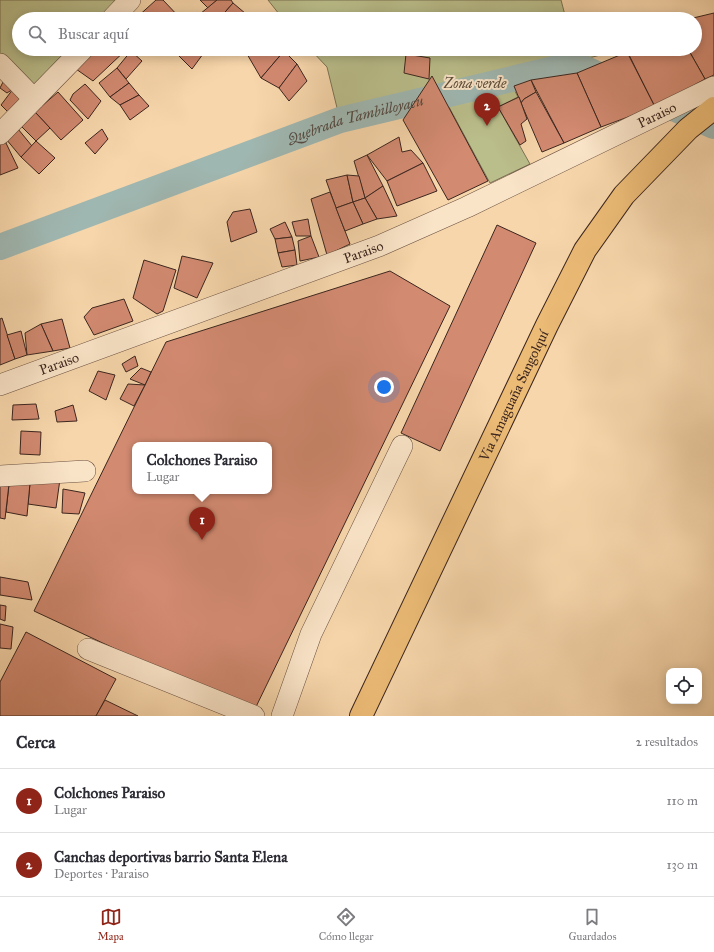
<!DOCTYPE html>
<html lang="es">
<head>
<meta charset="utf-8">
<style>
	:root { --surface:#fff; --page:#f7f7f7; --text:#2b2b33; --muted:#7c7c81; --line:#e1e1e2; --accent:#8f2418 }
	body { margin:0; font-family:"IM FELL Great Primer",serif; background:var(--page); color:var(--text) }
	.controls { position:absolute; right:12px; bottom:12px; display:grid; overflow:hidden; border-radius:8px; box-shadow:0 2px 10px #0003 }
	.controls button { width:36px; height:36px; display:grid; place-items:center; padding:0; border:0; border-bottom:1px solid var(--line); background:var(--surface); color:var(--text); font:20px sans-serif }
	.you { position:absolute; left:384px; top:387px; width:14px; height:14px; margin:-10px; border:3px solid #fff; border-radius:50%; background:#1a73e8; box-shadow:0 0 0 6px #1a73e833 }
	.badge { display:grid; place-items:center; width:26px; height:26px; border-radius:50%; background:var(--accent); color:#fff; font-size:13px; font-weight:700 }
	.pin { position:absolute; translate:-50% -33px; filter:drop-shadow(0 1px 2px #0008) }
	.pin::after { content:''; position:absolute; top:21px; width:14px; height:12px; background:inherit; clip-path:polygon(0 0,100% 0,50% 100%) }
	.popup { position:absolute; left:132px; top:442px; width:140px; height:52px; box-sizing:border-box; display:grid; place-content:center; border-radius:8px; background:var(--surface); filter:drop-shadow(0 1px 3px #0005); font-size:13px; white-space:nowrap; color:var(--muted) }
	.popup b { font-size:15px; color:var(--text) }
	.popup::after { content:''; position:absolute; left:50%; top:100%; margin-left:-8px; border:8px solid transparent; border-top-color:var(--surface) }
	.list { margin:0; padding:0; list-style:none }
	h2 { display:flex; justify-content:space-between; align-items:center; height:52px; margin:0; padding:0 16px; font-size:17px }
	h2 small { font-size:13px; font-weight:400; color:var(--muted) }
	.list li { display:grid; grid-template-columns:26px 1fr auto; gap:12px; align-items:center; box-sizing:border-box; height:64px; padding:0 16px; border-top:1px solid var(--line) }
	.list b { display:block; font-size:15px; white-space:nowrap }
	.list p { margin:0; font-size:13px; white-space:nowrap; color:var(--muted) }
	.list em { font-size:13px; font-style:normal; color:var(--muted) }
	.icon { flex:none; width:22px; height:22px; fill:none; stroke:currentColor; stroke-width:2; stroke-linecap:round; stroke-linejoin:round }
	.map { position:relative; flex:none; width:714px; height:716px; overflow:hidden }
	.search { position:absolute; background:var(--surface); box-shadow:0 2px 10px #0003; left:12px; right:12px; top:12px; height:44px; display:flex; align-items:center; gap:10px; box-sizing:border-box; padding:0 14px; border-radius:22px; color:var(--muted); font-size:15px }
	.sheet { height:180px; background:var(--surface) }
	nav { display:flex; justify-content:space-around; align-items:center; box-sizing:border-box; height:56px; border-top:1px solid var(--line); background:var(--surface); font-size:11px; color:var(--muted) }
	nav a { display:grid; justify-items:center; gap:2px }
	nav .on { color:var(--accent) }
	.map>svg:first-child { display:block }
</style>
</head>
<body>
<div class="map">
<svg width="714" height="716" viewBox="0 0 714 716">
	<rect width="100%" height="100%" fill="#f7d6ab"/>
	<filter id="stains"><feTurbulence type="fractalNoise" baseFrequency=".005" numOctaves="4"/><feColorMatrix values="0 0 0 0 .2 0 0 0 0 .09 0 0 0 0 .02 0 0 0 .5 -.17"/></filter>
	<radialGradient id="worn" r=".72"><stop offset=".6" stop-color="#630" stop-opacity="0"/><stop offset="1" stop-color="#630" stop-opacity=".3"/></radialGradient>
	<g fill="#babe8b" stroke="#7a7254">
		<path d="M0,0H120L102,19H19V49H73L36,88L0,54Z"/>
		<path d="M268,0H561L566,19H283Z"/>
		<path d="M310,49H610L611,52L509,80L518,97L498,107L530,164L490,183L442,94L340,120L327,67Z"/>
	</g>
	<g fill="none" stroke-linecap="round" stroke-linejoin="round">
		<g stroke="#9fb7b1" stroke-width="26">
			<path d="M653,99L714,126"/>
			<path id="s1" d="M0,247L340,120L575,64L619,84"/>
		</g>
	</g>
	<g fill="#d28a71" stroke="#3b251e" fill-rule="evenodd">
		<path d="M156,0H163L181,19H135Z"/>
		<path d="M200,0H217L208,8Z"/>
		<path d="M217,0H231L233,3L219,19H204L200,14Z"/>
		<path d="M233,3L252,19H219Z"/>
		<path d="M714,13V75L705,79L688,49H695V19H689Z"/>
		<path d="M667,14L670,19H659Z"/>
		<path d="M97,49H127L93,81L76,69Z"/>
		<path d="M148,49H156L153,53Z"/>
		<path d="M180,49H199L203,54L192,69L176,53Z"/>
		<path d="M199,49H208L203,54Z"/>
		<path d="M240,49H252L247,54Z"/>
		<path d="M252,49H281L284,51L261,78L247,54Z"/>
		<path d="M626,49H688L705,79L655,107Z"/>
		<path d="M131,51L142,61L126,79L117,68Z"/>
		<path d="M284,51L297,64L279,88L261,78Z"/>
		<path d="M627,52L655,107L601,127L577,73Z"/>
		<path d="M406,54L430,58L429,79L404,73Z"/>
		<path d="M297,64L307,81L289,101L279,88Z"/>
		<path d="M117,68L129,83L110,97L99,83Z"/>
		<path d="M577,73L601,127L564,143L531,80Z"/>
		<path d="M432,76L488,181L448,200L403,120Z"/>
		<path d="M5,78L13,89L7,93L0,88Z"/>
		<path d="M531,80L536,92L524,99L521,103L514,86Z"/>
		<path d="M129,83L139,95L120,105L110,97Z"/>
		<path d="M85,84L101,101L88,119L70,100L73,94Z"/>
		<path d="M13,89L29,101L13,117L1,105Z"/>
		<path d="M58,92L83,120L61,140L35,112Z"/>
		<path d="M536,92L564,143L542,152L521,103L524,99Z"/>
		<path d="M139,95L149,106L130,120L120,105Z"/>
		<path d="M519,97L527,119L521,124L526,141L520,145L498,107Z"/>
		<path d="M35,112L50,128L36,141L21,126Z"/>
		<path d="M18,129L32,146L21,157L6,139Z"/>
		<path d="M102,129L108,139L95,154L85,143Z"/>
		<path d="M399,137L402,152L411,150L423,163L387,181L367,155Z"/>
		<path d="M5,141L18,168L0,175V144Z"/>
		<path d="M36,141L55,158L39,174L21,157Z"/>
		<path d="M367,155L383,186L365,198L354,161Z"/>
		<path d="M423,163L437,191L397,206L387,181Z"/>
		<path d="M347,175L353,202L336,208L326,180Z"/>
		<path d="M347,175L359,176L365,198L353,202Z"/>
		<path d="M383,186L397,216L377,219L365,198Z"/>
		<path d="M330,192L350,244L327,255L311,199Z"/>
		<path d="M365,198L377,219L363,224L353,202Z"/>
		<path d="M353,202L363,224L345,231L336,208Z"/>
		<path d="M250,209L257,232L231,242L227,222L233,212Z"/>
		<path d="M308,219L311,236H296L292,222Z"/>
		<path d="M285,222L292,237L275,239L270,229Z"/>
		<path d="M497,225L536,243L440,451L401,433Z"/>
		<path d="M311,236L319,257L300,261L298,241Z"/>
		<path d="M292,237L295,250L278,253L275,239Z"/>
		<path d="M295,250L297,265L282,267L278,253Z"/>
		<path d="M182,256L213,263L197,298L174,288Z"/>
		<path d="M144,260L176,270L163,311L157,314L133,298Z"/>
		<path d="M390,271L450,306L253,713L34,611L166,342ZM135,445H269V491H135Z"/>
		<path d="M124,299L133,321L94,335L84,317L92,308Z"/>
		<path d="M2,318L15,359L0,365V319Z"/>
		<path d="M62,319L70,348L53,351L41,324Z"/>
		<path d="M41,324L53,351L27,355L25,333Z"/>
		<path d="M21,331L27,355L15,359L7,335Z"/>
		<path d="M135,356L138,366L126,372L122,364Z"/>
		<path d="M141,368L151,372L145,385L130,379Z"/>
		<path d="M98,371L115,375L106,400L89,391Z"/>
		<path d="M128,384L145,385L134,406L120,399Z"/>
		<path d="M36,404L39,419L12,420L13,405Z"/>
		<path d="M73,405L77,421L57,422L55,411Z"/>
		<path d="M21,431L41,432L40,455L20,454Z"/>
		<path d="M60,479L56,508L28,504L30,483Z"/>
		<path d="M30,483L27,516L6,512L9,484Z"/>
		<path d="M0,484H9L5,519L0,518Z"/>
		<path d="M63,489L85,493L79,514L62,513Z"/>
		<path d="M0,577L28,582L32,600L0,595Z"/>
		<path d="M0,605L6,606L5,621L0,619Z"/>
		<path d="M0,624L13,627L11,649L0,648Z"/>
		<path d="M26,632L116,679L96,716H0V682Z"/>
		<path d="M105,700L138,716H96Z"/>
	</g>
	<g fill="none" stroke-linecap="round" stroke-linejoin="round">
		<g stroke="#6a5141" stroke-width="22">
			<g id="minor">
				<path d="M112,19L130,0"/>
				<path d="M0,64L34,99"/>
				<path d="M0,134L83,49"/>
				<path id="s2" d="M0,385L379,246L467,207L714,87"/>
				<path d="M0,476L85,471"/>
				<path d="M88,649L254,716"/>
				<path d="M282,716L311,634L402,446"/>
			</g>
		</g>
		<g stroke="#3b251e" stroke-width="24">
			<g id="highway">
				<path id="s3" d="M361,716L547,325L585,250L624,195L688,129L714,108"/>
			</g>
		</g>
		<use href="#minor" stroke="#fae4c8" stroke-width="21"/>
		<use href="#highway" stroke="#ecbb76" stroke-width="22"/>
	</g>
	<g text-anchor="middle" stroke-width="4" stroke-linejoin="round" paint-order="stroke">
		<g font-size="14" font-style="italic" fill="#5b4b39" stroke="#fae4c8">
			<text x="475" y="88">Zona verde</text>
		</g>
		<g font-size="14" fill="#3b251e" stroke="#fae4c8">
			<text dy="5" stroke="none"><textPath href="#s2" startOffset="711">Paraiso</textPath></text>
			<text dy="5" stroke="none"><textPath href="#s2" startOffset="387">Paraiso</textPath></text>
			<text dy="5" stroke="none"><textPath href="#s2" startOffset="63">Paraiso</textPath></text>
			<text dy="5" stroke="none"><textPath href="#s3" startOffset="355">Via Amaguaña Sangolquí</textPath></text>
		</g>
		<g font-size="15" font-style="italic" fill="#544a43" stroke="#fae4c8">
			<text dy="5" stroke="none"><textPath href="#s1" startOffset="378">Quebrada Tambilloyacu</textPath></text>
		</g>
	</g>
	<rect width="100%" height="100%" filter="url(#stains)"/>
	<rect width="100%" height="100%" fill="url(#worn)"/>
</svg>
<div class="controls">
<button><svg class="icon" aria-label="locate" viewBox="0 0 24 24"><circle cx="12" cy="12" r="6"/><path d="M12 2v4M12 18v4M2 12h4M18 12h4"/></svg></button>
</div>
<div class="you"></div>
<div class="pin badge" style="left:202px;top:540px">1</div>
<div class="popup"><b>Colchones Paraiso</b>Lugar</div>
<div class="pin badge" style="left:487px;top:126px">2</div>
<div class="search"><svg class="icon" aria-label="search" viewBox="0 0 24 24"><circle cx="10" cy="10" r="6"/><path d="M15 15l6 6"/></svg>Buscar aquí</div>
</div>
<section class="sheet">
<h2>Cerca<small>2 resultados</small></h2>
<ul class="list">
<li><span class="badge">1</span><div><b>Colchones Paraiso</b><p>Lugar</p></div><em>110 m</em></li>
<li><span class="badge">2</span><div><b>Canchas deportivas barrio Santa Elena</b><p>Deportes · Paraiso</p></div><em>130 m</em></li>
</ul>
</section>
<nav>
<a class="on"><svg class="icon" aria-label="map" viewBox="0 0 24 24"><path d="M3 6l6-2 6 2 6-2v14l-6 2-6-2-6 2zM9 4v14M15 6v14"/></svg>Mapa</a>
<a><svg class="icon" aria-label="directions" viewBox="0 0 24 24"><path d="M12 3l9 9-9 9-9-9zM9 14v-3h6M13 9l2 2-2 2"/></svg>Cómo llegar</a>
<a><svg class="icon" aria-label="saved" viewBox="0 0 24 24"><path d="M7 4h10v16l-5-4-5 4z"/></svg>Guardados</a>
</nav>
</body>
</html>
